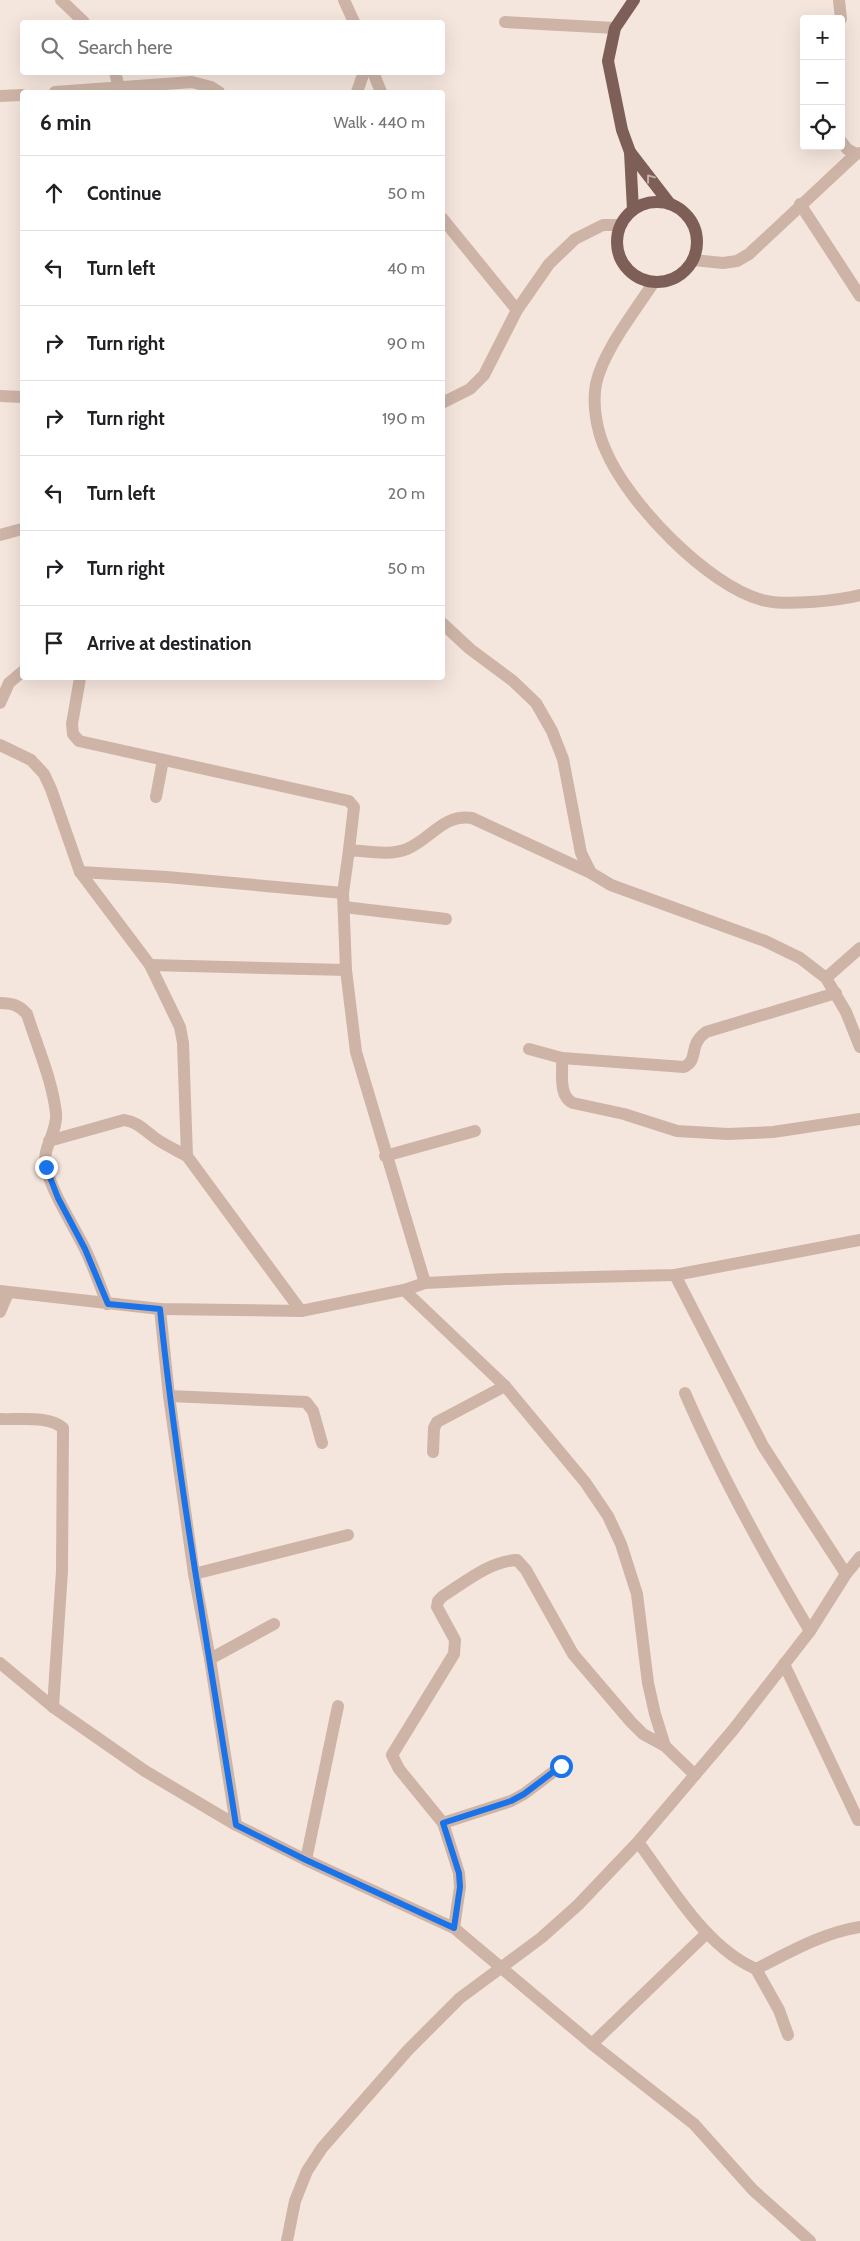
<!DOCTYPE html>
<html lang="en">
<head>
<meta charset="utf-8">
<style>
	:root { --surface:#fff; --page:#f6f6f6; --text:#202124; --muted:#757577; --line:#e0e0e0 }
	body { margin:0; font-family:Cabin,sans-serif; background:var(--page); color:var(--text) }
	.controls { position:absolute; right:15px; top:15px; display:grid; overflow:hidden; border-radius:5px; box-shadow:0 5px 20px #0002 }
	.controls button { width:45px; height:45px; display:grid; place-items:center; padding:0; border:0; border-bottom:1px solid var(--line); background:var(--surface); color:var(--text); font:25px sans-serif }
	.stop { position:absolute; width:15px; height:15px; margin:-11px; border:4px solid #1a73e8; border-radius:50%; background:#fff }
	.stop.end { background:#1a73e8; border-color:#fff; box-shadow:0 1px 5px #0008 }
	.list { margin:0; padding:0; list-style:none }
	h2 { display:flex; justify-content:space-between; align-items:center; height:65px; margin:0; padding:0 20px; font-size:21px }
	h2 small { font-size:16px; font-weight:400; color:var(--muted) }
	.list li { display:grid; grid-template-columns:32px 1fr auto; gap:15px; align-items:center; box-sizing:border-box; height:75px; padding:0 20px; border-top:1px solid var(--line) }
	.list b { display:block; font-size:19px; white-space:nowrap }
	.list em { font-size:16px; font-style:normal; color:var(--muted) }
	.icon { flex:none; width:28px; height:28px; fill:none; stroke:currentColor; stroke-width:2; stroke-linecap:round; stroke-linejoin:round }
	.map { position:relative; flex:none; width:860px; height:2241px; overflow:hidden }
	.search { position:absolute; background:var(--surface); box-shadow:0 5px 20px #0002; left:20px; top:20px; width:425px; height:55px; display:flex; align-items:center; gap:12px; box-sizing:border-box; padding:0 18px; border-radius:5px; color:var(--muted); font-size:19px }
	.panel { position:absolute; background:var(--surface); box-shadow:0 5px 20px #0002; left:20px; top:90px; width:425px; height:590px; border-radius:5px }
	.map>svg:first-child { display:block }
</style>
</head>
<body>
<div class="map">
<svg width="860" height="2241" viewBox="0 0 860 2241">
	<rect width="100%" height="100%" fill="#f5e6dd"/>
	<g fill="none" stroke-linecap="round" stroke-linejoin="round">
		<g stroke="#ceb4a7" stroke-width="12">
			<path d="M61,0L84,22"/>
			<path d="M344,0L354,22"/>
			<path d="M839,0L841,19"/>
			<path d="M505,22L615,28"/>
			<path d="M115,72L119,88"/>
			<path d="M373,72L381,92"/>
			<path d="M55,92L192,82L211,87L219,92"/>
			<path d="M357,92L364,72"/>
			<path d="M0,96L22,95"/>
			<path d="M841,141L847,149L856,154"/>
			<path d="M800,204L860,296"/>
			<path d="M442,218L517,310"/>
			<path d="M693,260L723,263L737,261L749,254L856,154L860,153"/>
			<path d="M654,282C635,311 603,351 596,384C592,405 597,432 606,451C628,503 707,585 762,600C783,606 838,601 860,595"/>
			<path d="M0,396L22,397"/>
			<path d="M442,403L470,389L484,375L517,310L549,264L575,239L603,225H621"/>
			<path d="M0,535L22,529"/>
			<path d="M442,623L470,649L513,681L536,703L552,731L563,759L581,853L591,873"/>
			<path d="M80,678L72,724L73,734L79,741L349,801L354,807L349,850"/>
			<path d="M0,703L9,683L22,672"/>
			<path d="M0,745L31,760L44,774L51,789L80,872L150,965L180,1027L183,1043L187,1156L301,1311"/>
			<path d="M156,797L163,760"/>
			<path d="M80,872L167,877L343,893"/>
			<path d="M344,907L446,919"/>
			<path d="M150,965L346,970"/>
			<path d="M826,978L860,948"/>
			<path d="M0,1003C12,1003 19,1005 27,1014C37,1046 52,1079 56,1113C58,1132 41,1148 46,1168C54,1196 71,1221 84,1247C93,1265 100,1285 107,1304"/>
			<path d="M529,1049L562,1058L684,1067C700,1059 687,1046 706,1032L836,993"/>
			<path d="M562,1058C563,1073 558,1096 573,1103L624,1114L677,1131L728,1134L773,1132L860,1119"/>
			<path d="M49,1141L124,1120C138,1122 144,1130 155,1138C165,1145 176,1150 187,1156"/>
			<path d="M385,1156L475,1131"/>
			<path d="M675,1275L763,1446L846,1574"/>
			<path d="M425,1283L356,1052L346,970L343,893L349,850C366,851 391,856 407,849C432,838 443,814 472,818L591,873L611,885L765,941L800,958L826,978L846,1012L860,1047"/>
			<path d="M404,1290L505,1386L585,1482L608,1516L621,1544L637,1594L648,1683L655,1714L665,1746"/>
			<path d="M0,1291L160,1309L301,1311L404,1290L425,1283L506,1279L675,1275L860,1240"/>
			<path d="M160,1309L169,1396L194,1574L210,1659L236,1825"/>
			<path d="M0,1312L8,1293"/>
			<path d="M685,1393C721,1476 764,1554 810,1631"/>
			<path d="M169,1396L306,1402L313,1411L322,1443"/>
			<path d="M0,1419C18,1420 49,1415 63,1428L62,1571L53,1707"/>
			<path d="M433,1452L434,1428L437,1422L505,1386"/>
			<path d="M194,1574L348,1535"/>
			<path d="M210,1659L274,1624"/>
			<path d="M0,1663L53,1707L145,1771L236,1825L306,1860L454,1928L592,2044L694,2124L753,2190L810,2241"/>
			<path d="M784,1664L858,1820"/>
			<path d="M443,1823L511,1801L524,1794L561,1766"/>
			<path d="M638,1842C671,1886 705,1947 756,1969C790,1952 822,1933 860,1927"/>
			<path d="M306,1860L338,1706"/>
			<path d="M454,1928L460,1887L459,1873L443,1823L399,1769L392,1755L454,1654L455,1640L437,1607L438,1601L443,1596C465,1582 490,1561 517,1560L526,1570L573,1654L631,1722L643,1734L665,1746L695,1775"/>
			<path d="M756,1969L779,2010L788,2035"/>
			<path d="M592,2044L707,1933"/>
			<path d="M287,2241L295,2201L307,2171L322,2148L408,2050L460,1998L541,1938L578,1905L638,1842L733,1730L810,1631L846,1574L860,1557"/>
		</g>
		<g stroke="#7e5f58" stroke-width="12">
			<path d="M630,152L670,204"/>
			<circle cx="657" cy="242" r="40"/>
			<path d="M633,210L630,152L622,130L608,61L615,28L634,0"/>
		</g>
	</g>
	<defs><path id="oneway-chevron" d="M-2-3.5L2.5 0L-2 3.5" fill="none" stroke-width="1.6" stroke-linecap="round" stroke-linejoin="round" transform="scale(1.25)"/></defs>
	<use stroke="#c3afa8" href="#oneway-chevron" transform="translate(650 178) rotate(-127)"/>
	<g fill="none" stroke-linecap="round" stroke-linejoin="round">
		<path stroke="#1a73e8" stroke-width="6" d="M46,1167L58,1198L85,1249L108,1304L160,1309C178,1483 209,1653 236,1825L306,1860L454,1928L460,1887L459,1873L443,1823L511,1801L524,1794L561,1766"/>
	</g>
</svg>
<div class="controls">
<button>+</button>
<button>−</button>
<button><svg class="icon" aria-label="locate" viewBox="0 0 24 24"><circle cx="12" cy="12" r="6"/><path d="M12 2v4M12 18v4M2 12h4M18 12h4"/></svg></button>
</div>
<div class="stop" style="left:561px;top:1766px"></div>
<div class="stop end" style="left:46px;top:1167px"></div>
<div class="search"><svg class="icon" aria-label="search" viewBox="0 0 24 24"><circle cx="10" cy="10" r="6"/><path d="M15 15l6 6"/></svg>Search here</div>
<section class="panel">
<h2>6 min<small>Walk · 440 m</small></h2>
<ul class="list">
<li><svg class="icon" aria-label="ahead" viewBox="0 0 24 24"><path d="M12 20V5M6 11l6-6 6 6"/></svg><div><b>Continue</b></div><em>50 m</em></li>
<li><svg class="icon" aria-label="left" viewBox="0 0 24 24"><path d="M17 20v-9H6M10 6l-5 5 5 5"/></svg><div><b>Turn left</b></div><em>40 m</em></li>
<li><svg class="icon" aria-label="right" viewBox="0 0 24 24"><path d="M7 20v-9h11M14 6l5 5-5 5"/></svg><div><b>Turn right</b></div><em>90 m</em></li>
<li><svg class="icon" aria-label="right" viewBox="0 0 24 24"><path d="M7 20v-9h11M14 6l5 5-5 5"/></svg><div><b>Turn right</b></div><em>190 m</em></li>
<li><svg class="icon" aria-label="left" viewBox="0 0 24 24"><path d="M17 20v-9H6M10 6l-5 5 5 5"/></svg><div><b>Turn left</b></div><em>20 m</em></li>
<li><svg class="icon" aria-label="right" viewBox="0 0 24 24"><path d="M7 20v-9h11M14 6l5 5-5 5"/></svg><div><b>Turn right</b></div><em>50 m</em></li>
<li><svg class="icon" aria-label="arrive" viewBox="0 0 24 24"><path d="M6 21V4h12l-3 4 3 4H6"/></svg><div><b>Arrive at destination</b></div></li>
</ul>
</section>
</div>
</body>
</html>
